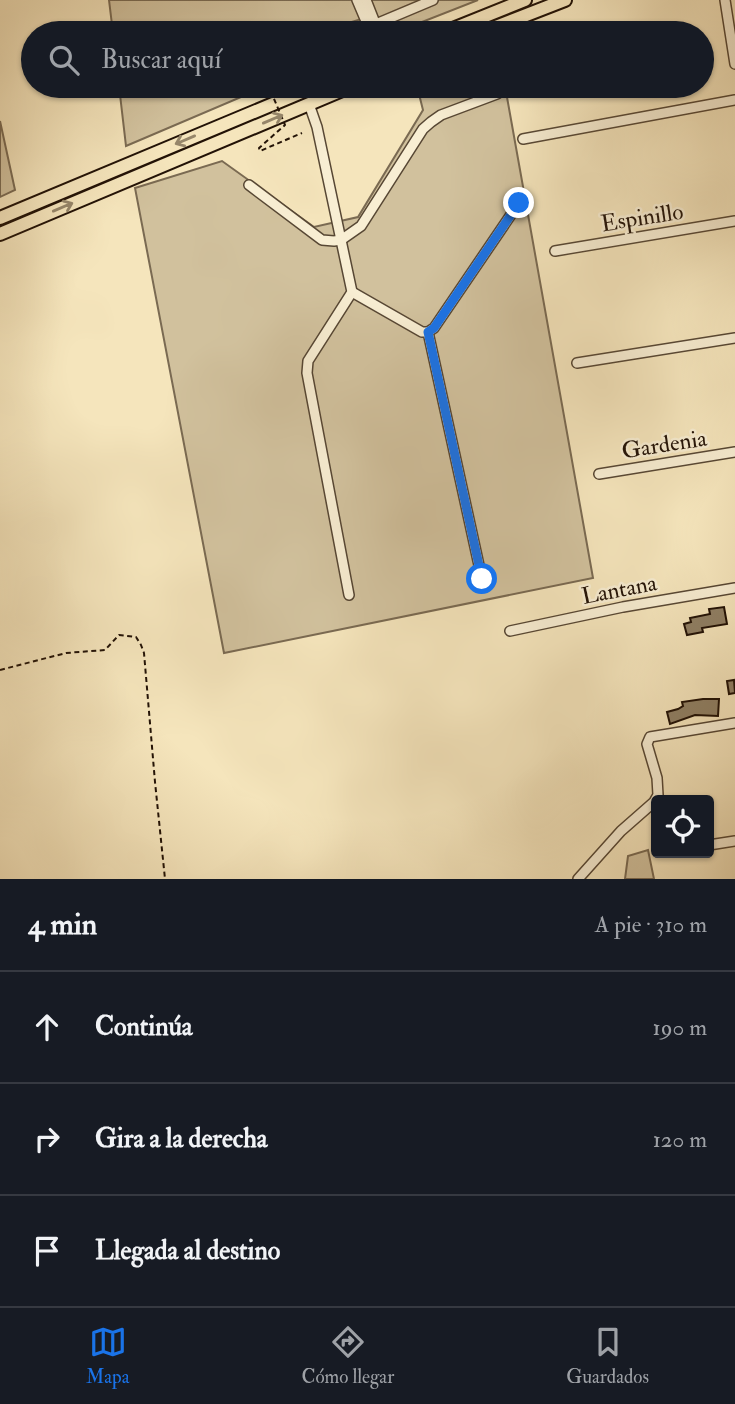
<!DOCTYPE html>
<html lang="es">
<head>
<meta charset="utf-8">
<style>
	:root { --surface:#171b24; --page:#242831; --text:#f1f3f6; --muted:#9ea1a6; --line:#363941; --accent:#1a73e8 }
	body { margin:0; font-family:"IM FELL Double Pica",serif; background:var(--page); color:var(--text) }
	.controls { position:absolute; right:21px; bottom:21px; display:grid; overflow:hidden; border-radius:7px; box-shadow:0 2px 5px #0004 }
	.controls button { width:63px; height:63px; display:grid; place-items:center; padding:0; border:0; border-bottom:2px solid var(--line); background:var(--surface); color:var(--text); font:35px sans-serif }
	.stop { position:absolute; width:21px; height:21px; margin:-16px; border:5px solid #1a73e8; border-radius:50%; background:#fff }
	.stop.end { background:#1a73e8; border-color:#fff; box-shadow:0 2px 7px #0008 }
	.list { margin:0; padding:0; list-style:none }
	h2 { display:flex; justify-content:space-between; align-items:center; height:91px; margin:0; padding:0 28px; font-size:30px }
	h2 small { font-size:23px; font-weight:400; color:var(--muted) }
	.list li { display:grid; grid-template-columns:46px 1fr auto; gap:21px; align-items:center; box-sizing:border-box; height:112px; padding:0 28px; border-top:2px solid var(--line) }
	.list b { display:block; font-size:26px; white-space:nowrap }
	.list em { font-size:23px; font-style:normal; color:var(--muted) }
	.icon { flex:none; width:38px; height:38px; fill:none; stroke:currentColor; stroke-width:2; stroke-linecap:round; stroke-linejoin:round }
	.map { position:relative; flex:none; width:735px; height:879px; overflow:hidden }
	.search { position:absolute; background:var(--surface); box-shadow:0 2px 5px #0004; left:21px; right:21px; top:21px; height:77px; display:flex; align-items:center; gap:18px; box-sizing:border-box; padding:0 24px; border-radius:38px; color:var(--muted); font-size:26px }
	.sheet { height:427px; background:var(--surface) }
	nav { display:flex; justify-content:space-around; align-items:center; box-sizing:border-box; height:98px; border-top:2px solid var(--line); background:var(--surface); font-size:19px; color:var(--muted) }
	nav a { display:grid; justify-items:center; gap:4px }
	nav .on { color:var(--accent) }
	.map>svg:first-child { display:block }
</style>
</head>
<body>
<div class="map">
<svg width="735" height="879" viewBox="0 0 735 879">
	<rect width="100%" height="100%" fill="#f5e5bc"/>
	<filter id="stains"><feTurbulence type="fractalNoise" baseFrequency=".00286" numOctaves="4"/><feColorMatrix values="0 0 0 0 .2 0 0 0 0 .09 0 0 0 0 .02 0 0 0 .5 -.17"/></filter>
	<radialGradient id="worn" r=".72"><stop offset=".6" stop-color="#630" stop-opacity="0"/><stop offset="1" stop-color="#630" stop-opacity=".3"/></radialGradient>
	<g fill="#d1c19d" stroke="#7a6a52" stroke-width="2">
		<path d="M109,0H478L394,33H391L371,16L345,24V33H113Z"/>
		<path d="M119,86H267L126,146Z"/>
		<path d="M417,86H505L593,578L224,653L135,188L222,161L314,227L358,217L423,110Z"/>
		<path d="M0,121L15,190L0,197Z"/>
		<path d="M648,850L654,879H625L628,856Z"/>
	</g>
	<g fill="#908065" stroke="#221206" stroke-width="2">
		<path d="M724,607L727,624L702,628L703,632L687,635L684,624L691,622L690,618L710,614L709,609Z"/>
		<path d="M734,680L735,693L729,694L727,681Z"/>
		<path d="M703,699H719L718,716L695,715L670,724L667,712L678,709L683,706L682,702Z"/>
	</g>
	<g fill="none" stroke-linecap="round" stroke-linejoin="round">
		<g stroke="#574734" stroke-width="12">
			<g id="minor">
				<path d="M357,0L371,33"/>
				<path d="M366,0L379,33"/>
				<path d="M725,0L735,64"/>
				<path d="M376,24L433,0"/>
				<path d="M309,104L317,127L352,292L308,361L307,373L349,595"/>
				<path d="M523,139L735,100"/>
				<path d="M249,185L322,240L334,241L341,240L361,226L423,129L431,122L441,115L497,94"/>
				<path d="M555,251L735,221"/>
				<path d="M352,292L422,332H428L434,328L519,203"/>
				<path d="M428,332L482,579"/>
				<path d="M577,363L735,338"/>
				<path d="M599,474L735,452"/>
				<path d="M510,631L623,607L735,588"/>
				<path d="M709,845L735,841"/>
				<path d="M578,879L621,831L654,802L658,795L657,778L647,744L650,737L735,723"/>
			</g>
		</g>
		<g stroke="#221206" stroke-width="16">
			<g id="major">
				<path d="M443,33L525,0"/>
				<path d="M480,33L565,0"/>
				<path d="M0,218L316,86"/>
				<path d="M0,234L352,86"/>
			</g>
		</g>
		<path stroke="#221206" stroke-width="2" stroke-dasharray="5 3.5" stroke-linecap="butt" d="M0,670L66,653L105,650L119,635L136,637L141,645L144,653L155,782L165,879"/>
		<use href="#minor" stroke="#f8eed3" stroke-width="9"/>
		<use href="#major" stroke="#f5e5bc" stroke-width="12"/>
		<path stroke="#221206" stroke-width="2" stroke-dasharray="5 3.5" stroke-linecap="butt" d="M273,86L269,87L285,125L259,148L260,151L302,133"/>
	</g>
	<defs><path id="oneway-shaft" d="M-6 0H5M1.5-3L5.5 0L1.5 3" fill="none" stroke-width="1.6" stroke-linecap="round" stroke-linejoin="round" transform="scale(1.75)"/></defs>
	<g stroke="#96866a">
		<use href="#oneway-shaft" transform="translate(273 119) rotate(-23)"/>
		<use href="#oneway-shaft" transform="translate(185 140) rotate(157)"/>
		<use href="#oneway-shaft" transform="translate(63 207) rotate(-23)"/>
	</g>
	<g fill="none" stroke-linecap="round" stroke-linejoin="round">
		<path stroke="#1a73e8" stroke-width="9" d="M482,579L428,332L434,328L519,203"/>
	</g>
	<g text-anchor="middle" stroke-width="5" stroke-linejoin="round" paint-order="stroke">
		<g font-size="23" fill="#221206" stroke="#f8eed3">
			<text transform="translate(642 217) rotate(-9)" y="8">Espinillo</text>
			<text transform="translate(664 444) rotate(-9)" y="8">Gardenia</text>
			<text transform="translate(619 589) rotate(-11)" y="8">Lantana</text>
		</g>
	</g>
	<rect width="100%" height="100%" filter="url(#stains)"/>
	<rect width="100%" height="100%" fill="url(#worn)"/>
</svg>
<div class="controls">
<button><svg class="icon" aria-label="locate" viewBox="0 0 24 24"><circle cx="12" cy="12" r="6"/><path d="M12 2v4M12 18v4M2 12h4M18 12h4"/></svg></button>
</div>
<div class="stop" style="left:482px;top:579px"></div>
<div class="stop end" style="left:519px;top:203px"></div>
<div class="search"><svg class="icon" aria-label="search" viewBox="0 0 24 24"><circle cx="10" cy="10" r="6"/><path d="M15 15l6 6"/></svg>Buscar aquí</div>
</div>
<section class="sheet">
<h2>4 min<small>A pie · 310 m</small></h2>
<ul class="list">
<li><svg class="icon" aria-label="ahead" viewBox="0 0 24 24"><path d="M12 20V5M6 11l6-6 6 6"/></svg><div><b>Continúa</b></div><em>190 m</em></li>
<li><svg class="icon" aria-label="right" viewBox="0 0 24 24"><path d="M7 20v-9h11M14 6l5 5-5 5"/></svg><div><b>Gira a la derecha</b></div><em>120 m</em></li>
<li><svg class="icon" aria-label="arrive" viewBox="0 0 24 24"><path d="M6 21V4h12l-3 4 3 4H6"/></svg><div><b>Llegada al destino</b></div></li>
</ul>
</section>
<nav>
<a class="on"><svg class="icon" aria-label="map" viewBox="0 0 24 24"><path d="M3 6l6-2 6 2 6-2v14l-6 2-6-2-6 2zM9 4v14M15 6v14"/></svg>Mapa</a>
<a><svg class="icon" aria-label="directions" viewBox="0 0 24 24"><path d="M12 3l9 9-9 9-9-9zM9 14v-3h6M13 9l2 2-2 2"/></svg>Cómo llegar</a>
<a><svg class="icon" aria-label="saved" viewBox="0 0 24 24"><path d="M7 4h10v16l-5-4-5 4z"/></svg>Guardados</a>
</nav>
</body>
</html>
